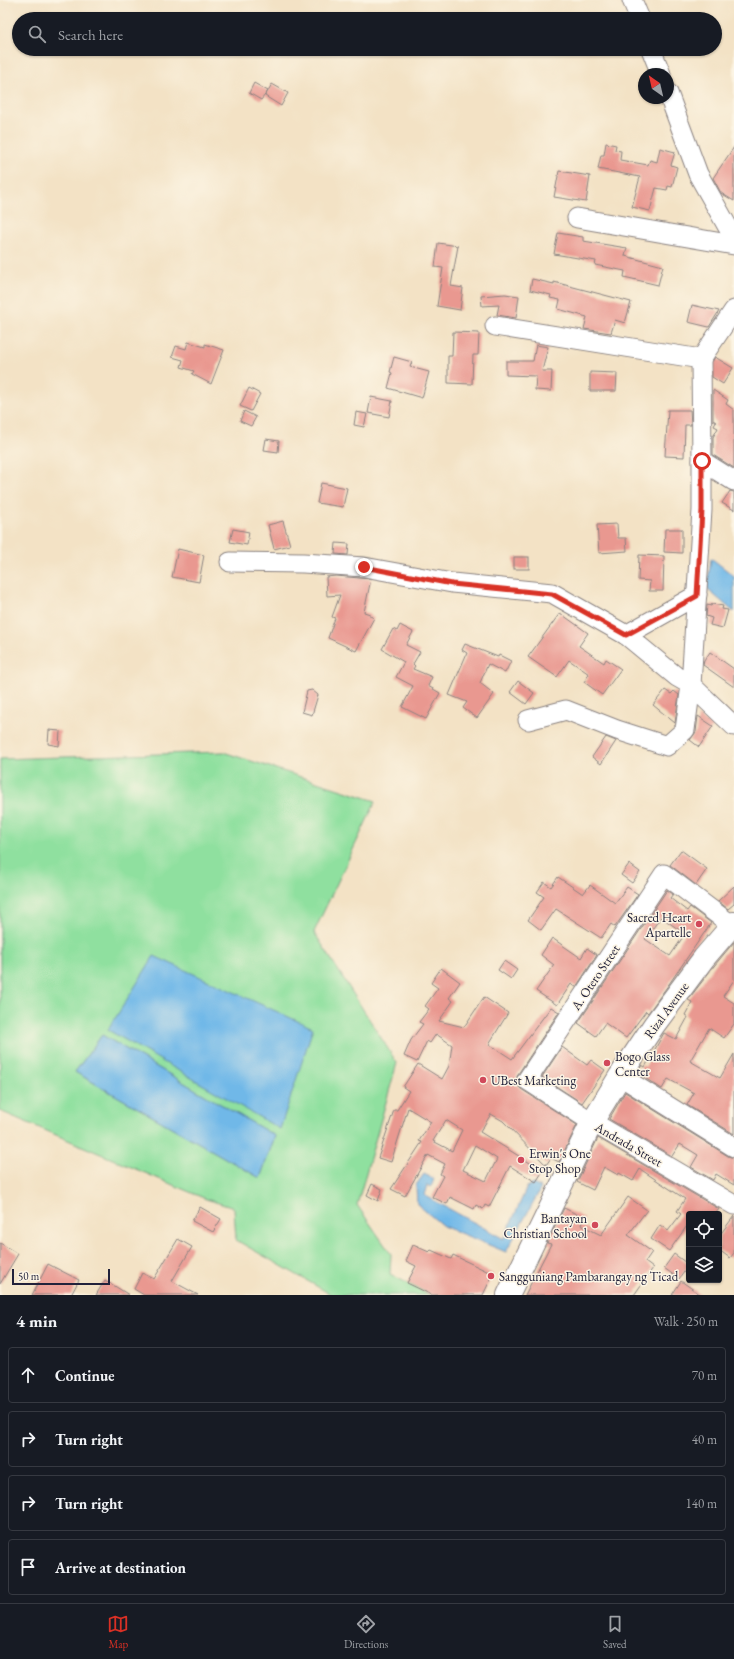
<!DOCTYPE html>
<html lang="en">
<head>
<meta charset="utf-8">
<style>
	:root { --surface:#171b24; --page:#20242c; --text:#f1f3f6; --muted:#9ea1a6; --line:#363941; --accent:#d93025 }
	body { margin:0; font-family:"EB Garamond",serif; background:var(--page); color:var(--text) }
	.controls { position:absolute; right:12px; bottom:12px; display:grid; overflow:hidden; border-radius:4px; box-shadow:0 1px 3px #0004 }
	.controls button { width:36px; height:36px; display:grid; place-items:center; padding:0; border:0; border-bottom:1px solid var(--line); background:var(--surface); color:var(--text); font:20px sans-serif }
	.compass { position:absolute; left:638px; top:68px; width:36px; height:36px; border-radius:50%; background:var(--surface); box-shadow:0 1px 3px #0004; rotate:326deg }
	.scale { position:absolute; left:12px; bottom:10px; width:98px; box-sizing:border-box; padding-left:4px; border:2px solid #22223b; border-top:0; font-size:11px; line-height:14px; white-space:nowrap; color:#22223b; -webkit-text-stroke:3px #fcf5e5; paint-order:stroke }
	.stop { position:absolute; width:12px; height:12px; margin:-9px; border:3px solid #d93025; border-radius:50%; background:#fff }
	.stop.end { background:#d93025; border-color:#fff; box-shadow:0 1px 4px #0008 }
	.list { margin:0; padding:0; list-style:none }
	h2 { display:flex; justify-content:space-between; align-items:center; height:52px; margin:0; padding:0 16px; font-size:17px }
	h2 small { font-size:13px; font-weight:400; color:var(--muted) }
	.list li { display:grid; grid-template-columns:26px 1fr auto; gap:12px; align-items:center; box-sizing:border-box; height:56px; margin:0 8px 8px; padding:0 8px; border:1px solid var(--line); border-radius:4px }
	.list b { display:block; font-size:15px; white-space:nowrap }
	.list em { font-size:13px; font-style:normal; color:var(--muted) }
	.icon { flex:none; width:22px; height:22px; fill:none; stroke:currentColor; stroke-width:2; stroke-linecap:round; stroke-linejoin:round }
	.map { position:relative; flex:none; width:734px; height:1295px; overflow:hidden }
	.search { position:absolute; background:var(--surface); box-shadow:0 1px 3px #0004; left:12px; right:12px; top:12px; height:44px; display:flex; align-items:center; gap:10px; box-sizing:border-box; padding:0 14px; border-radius:22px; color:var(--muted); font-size:15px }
	.sheet { height:308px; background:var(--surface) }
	nav { display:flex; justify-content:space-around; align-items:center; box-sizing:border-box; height:56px; border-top:1px solid var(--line); background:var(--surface); font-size:11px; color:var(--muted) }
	nav a { display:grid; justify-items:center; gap:2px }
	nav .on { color:var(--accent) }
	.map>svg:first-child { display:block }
</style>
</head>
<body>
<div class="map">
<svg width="734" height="1295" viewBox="0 0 734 1295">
	<rect width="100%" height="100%" fill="#fcf5e5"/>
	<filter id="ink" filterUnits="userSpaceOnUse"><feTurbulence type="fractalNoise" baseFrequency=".025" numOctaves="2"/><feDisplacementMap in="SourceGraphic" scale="8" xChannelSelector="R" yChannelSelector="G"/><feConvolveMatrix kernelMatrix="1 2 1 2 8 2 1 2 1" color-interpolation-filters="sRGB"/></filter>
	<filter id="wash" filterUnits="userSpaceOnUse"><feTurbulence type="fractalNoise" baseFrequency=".012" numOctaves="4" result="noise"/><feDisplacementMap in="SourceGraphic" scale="16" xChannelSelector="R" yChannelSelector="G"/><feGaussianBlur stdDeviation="0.9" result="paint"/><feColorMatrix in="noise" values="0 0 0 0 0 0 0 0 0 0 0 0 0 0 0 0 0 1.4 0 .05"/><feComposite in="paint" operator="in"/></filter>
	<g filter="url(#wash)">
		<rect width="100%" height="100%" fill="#f3e2c5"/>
		<path fill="#8fe09f" stroke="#58816d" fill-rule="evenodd" d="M223,752L376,801L314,932L397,1063L357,1205L391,1254L390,1274L430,1295H332L236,1240L234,1208L206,1199L0,1111V759ZM102,1035L275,1136L260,1178L75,1072Z"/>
		<g fill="#70b8e8" stroke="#496d92">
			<path d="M711,558L734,576V612L707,589Z"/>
			<path d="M154,956L313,1028L280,1129L108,1030Z"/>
			<path d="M102,1035L275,1136L260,1178L75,1072Z"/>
			<path d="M424,1174L434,1179L431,1187L427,1185L424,1195L504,1239L527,1187L533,1184L541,1188L506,1252L443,1226L417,1204L416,1185Z"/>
		</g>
		<g id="blocks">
			<g fill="#e99890" fill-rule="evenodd">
				<path d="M254,83L268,91L261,100L249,93Z"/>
				<path d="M272,84L288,93L281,106L265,96Z"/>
				<path d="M606,143L616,145L615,150L621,151L620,160L648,165L650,160L657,162L660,148L675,152L671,165L677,167L672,187L668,186L667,190L656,188L650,211L632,207L640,177L598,169L601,155H604Z"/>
				<path d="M734,147V201L721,193L713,178Z"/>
				<path d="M559,171L590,176L586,202L554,197Z"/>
				<path d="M558,233L583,237V241L627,248L625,256L663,266L658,285L624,277L625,271L595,265L596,261L554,254Z"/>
				<path d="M438,243L458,246L451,286L463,288L460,310L437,306L443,268L435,267Z"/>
				<path d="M532,279L554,284V282L631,302L625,323L615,320L611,333L584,329L587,317L558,309L560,300L550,298L551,295L530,290Z"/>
				<path d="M505,294L519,296L516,318L497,315L499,305L482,306L481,296Z"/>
				<path d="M692,305L719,311L709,327L688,322Z"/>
				<path d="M453,332L479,333L478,355H473L472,384L448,383V356H452Z"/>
				<path d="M188,342L205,347V344L224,350L211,384L192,374L194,371L181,367L183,360L172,357L176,346L186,349Z"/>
				<path d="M536,345L548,347L542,371H552L551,391L535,390L536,376L506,375V361H533Z"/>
				<path d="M394,357L412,362L410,367L429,372L422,398L388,388L392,373L390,372Z"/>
				<path d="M715,357L733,368L723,384L712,377V362Z"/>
				<path d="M590,372L617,373L616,391H590Z"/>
				<path d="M249,388L260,394L251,411L240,406Z"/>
				<path d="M713,390L728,400L726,404L734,410V468L713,455V437L718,428L714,426L716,422L713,420Z"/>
				<path d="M371,397L392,401L389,417L368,413Z"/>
				<path d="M668,410H690L691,425H685L684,457L665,456Z"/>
				<path d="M244,411L256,417L251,426L240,421Z"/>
				<path d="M356,412L367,414L364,427L354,425Z"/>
				<path d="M266,439L279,441L278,452L264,450Z"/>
				<path d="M321,483L347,488L343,507L317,503Z"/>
				<path d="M730,491L734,492V510L722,503Z"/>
				<path d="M283,521L290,545L274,549L268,525Z"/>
				<path d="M617,524L618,538H626L627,551L599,553L597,525Z"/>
				<path d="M233,529L249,532L247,545L230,542Z"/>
				<path d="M665,529H682V553L664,552Z"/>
				<path d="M336,543L349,544L348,555L335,554Z"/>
				<path d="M178,549L204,555L199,582L172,577Z"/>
				<path d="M639,555L664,556L663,591H649L650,581L638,580Z"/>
				<rect x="514" y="557" width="15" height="12"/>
				<path d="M336,576L371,579L364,612L370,614V616L374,618L356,651L328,638L335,618L332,617L340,595L327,596L326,577Z"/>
				<path d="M712,604L723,606L722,609L728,610L723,628L710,625L712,618L706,616L707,605L711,606Z"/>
				<path d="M560,613L588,633L579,646L604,663L606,659L621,669L602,695L584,682L589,674L569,660L557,677L528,657Z"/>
				<path d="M400,625L413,632L406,645L420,652L413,664L415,666L413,669L432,677L428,686L440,693L426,719L402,707L413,686L396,677L404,662L382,649L393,629L397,631Z"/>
				<path d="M465,644L498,657L499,655L511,661L505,673L488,664L480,683L494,694L477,718L463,708L467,702L449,695L467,653L462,650Z"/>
				<path d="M710,652L734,669V687L703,665L704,661Z"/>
				<path d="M518,681L534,693L526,704L510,692Z"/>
				<path d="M312,690L318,695L312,715L302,712L307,691Z"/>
				<path d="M665,690L671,694L674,691L679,695L675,723L653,705Z"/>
				<path d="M698,716L713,726L699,747L690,740L696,732Z"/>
				<path d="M49,730L60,731L59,746L48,744Z"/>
				<path d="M606,737L616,741L601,764L592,757Z"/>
				<path d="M681,850L707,869L696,885L670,865Z"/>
				<path d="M629,864L640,872L632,883L621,875Z"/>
				<path d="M558,877L583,894L590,885L615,903L627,887L638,894L615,927L611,924L601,938L556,909L541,930L528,920L544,897L537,892L544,882L551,887Z"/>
				<path d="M734,886V904L728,909L718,901Z"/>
				<path d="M667,890L673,894L670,898L687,911L690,907L711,923L669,984L648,1013L646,1011L626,1038L605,1023L596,1036L578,1023ZM661,917L685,934L670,956L645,939Z"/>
				<path d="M552,938L581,958L587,948L597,955L576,987L571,984L557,1005L536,991L554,965L541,955Z"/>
				<path d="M734,942V980L723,996L734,1003V1024L724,1038L709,1028L690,1061L720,1078L734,1054V1134L687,1105L694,1093L668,1079L662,1089L637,1073L642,1065L645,1067L664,1033L676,1039L688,1017L685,1015L692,1002L688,1000L714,966Z"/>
				<path d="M504,961L517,970L511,979L498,970Z"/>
				<path d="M441,968L460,982L449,998L453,1001L439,1021L464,1027L484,997L508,1013L489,1044L512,1059L551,1007L559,1012L518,1074L516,1080L517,1085L521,1089L577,1125L559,1162L551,1158L546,1165L503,1121L491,1114L480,1132L543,1171L536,1182L510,1166L489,1207L485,1205L483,1209L476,1205L474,1209L450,1197L447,1204L432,1197L443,1176L440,1174L445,1164L428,1155L405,1196L391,1189L422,1142L419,1141L431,1122L408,1108L391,1162L378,1158L394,1110H397L409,1091L403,1087L418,1064L442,1079L449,1066L452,1045L436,1034L430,1043L427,1041L417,1062L404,1056L411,1040L423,1024L419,1022L429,1009L425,1006L438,988L431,983ZM446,1120L462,1130L452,1151L433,1141ZM475,1145L497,1159L486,1181L463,1170Z"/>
				<path d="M562,1047L587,1065L591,1060L605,1070L582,1103L542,1077Z"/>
				<path d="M625,1092L728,1156L734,1158V1185L716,1174L713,1180L691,1167L698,1155L680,1144L672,1156L609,1119Z"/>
				<path d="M598,1138L719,1209L715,1214H689V1223L669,1251L651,1239L660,1225L668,1231L681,1214L677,1211L685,1199L640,1169L633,1181L619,1173L618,1175L604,1167L593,1190L577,1182Z"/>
				<path d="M372,1184L382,1189L378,1201L367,1195Z"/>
				<path d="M628,1197L647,1210L628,1235L652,1252L645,1262L653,1268L634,1295H525L551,1244L547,1243L564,1208L584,1218L581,1225L601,1235Z"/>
				<path d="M200,1207L221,1219L213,1232L192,1221Z"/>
				<path d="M734,1216V1253L730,1258L719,1250V1236Z"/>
				<path d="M178,1239L192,1247L172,1281L198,1295H144L134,1289L142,1273L154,1279Z"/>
				<path d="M0,1243L18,1254L0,1284Z"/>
				<path d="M413,1245L429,1252L431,1250L451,1259L453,1255L493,1274L483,1295H432L407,1283L416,1266L406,1261Z"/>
				<path d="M674,1254L689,1265L679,1279L664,1268Z"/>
				<path d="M48,1264L79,1280L71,1295H32Z"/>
				<path d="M105,1280L129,1295H96Z"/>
				<path d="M681,1281L701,1295H672Z"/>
			</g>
		</g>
	</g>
	<g filter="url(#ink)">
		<use href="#blocks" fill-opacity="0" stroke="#8a8280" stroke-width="1"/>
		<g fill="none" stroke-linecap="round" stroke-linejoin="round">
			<g stroke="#8a8280" stroke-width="21">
				<g id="minor">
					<path d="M632,0L640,19"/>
					<path d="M651,49L661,74"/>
					<path d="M668,93L698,174L734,238"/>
					<path d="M577,218L734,245"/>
					<path d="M495,326L701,359"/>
					<path d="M702,461L701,359L734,310"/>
					<path d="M230,562L303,563L364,567L452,583L552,593L626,635L677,677L691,685L702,510V461L734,481"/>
					<path d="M626,635L697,595"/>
					<path d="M691,685L734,726"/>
					<path d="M528,720L566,710L617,730L667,746L685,730L691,685"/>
					<path d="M734,927L664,874L527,1080L592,1122L734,1205"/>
					<path d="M620,1076L734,1147"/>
				</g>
			</g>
			<g stroke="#8a8280" stroke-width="24">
				<path id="major" d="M508,1295L592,1122L620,1076L654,1025L704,958L734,923"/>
			</g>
			<use href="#minor" stroke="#fff" stroke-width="19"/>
			<use href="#major" stroke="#fff" stroke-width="22"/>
		</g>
	</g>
	<g fill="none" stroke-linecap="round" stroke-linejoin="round" filter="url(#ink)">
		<path stroke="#d93025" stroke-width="5" d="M364,567L452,584L552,594L626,635L697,596L702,510V461"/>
	</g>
	<g fill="#d1495b" stroke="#fcf5e5" stroke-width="1.5">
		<circle cx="699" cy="924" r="4"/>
		<circle cx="607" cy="1063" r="4"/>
		<circle cx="483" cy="1080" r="4"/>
		<circle cx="521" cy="1160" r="4"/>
		<circle cx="595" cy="1225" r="4"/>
		<circle cx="491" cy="1276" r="4"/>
	</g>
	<g text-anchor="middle" stroke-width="3" stroke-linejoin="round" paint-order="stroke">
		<g font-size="13" fill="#22223b" stroke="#fcf5e5" text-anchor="start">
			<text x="691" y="922" text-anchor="end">Sacred Heart<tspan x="691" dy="15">Apartelle</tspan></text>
			<text x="615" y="1061">Bogo Glass<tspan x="615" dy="15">Center</tspan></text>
			<text x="491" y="1085">UBest Marketing</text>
			<text x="529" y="1158">Erwin's One<tspan x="529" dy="15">Stop Shop</tspan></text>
			<text x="587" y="1223" text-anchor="end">Bantayan<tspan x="587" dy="15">Christian School</tspan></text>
			<text x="499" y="1281">Sangguniang Pambarangay ng Ticad</text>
		</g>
		<g font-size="13" fill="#22223b" stroke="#fcf5e5">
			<text transform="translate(595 977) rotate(-56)" y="5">A. Otero Street</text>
			<text transform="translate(666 1010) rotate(-54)" y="5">Rizal Avenue</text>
			<text transform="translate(629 1144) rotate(30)" y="5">Andrada Street</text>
		</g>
	</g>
</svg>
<div class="controls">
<button><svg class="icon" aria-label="locate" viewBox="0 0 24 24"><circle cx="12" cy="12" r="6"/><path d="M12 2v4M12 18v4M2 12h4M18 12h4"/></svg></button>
<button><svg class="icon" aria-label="layers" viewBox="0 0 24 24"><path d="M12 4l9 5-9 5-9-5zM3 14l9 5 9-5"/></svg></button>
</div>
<svg class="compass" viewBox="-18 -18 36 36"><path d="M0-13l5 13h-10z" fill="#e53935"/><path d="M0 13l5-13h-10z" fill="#9ea1a6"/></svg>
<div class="scale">50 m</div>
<div class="stop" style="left:702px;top:461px"></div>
<div class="stop end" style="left:364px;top:567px"></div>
<div class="search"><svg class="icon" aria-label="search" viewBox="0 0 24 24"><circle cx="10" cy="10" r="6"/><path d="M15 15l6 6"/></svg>Search here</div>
</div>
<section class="sheet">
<h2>4 min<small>Walk · 250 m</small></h2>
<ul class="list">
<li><svg class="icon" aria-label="ahead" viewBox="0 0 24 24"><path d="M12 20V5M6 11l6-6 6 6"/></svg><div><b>Continue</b></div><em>70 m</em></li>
<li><svg class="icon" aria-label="right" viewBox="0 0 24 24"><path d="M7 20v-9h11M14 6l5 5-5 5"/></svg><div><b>Turn right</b></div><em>40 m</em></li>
<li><svg class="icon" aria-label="right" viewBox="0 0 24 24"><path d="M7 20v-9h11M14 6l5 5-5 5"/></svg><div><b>Turn right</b></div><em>140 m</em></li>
<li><svg class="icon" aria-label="arrive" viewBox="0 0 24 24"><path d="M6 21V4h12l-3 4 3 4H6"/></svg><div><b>Arrive at destination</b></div></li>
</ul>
</section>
<nav>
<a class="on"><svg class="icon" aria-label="map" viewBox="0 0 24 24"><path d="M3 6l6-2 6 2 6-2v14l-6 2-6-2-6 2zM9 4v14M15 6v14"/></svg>Map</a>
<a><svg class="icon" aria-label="directions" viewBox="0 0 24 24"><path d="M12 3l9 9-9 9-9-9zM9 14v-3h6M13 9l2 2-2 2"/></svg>Directions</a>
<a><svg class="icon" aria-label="saved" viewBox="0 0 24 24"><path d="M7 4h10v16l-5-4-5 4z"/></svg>Saved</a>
</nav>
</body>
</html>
